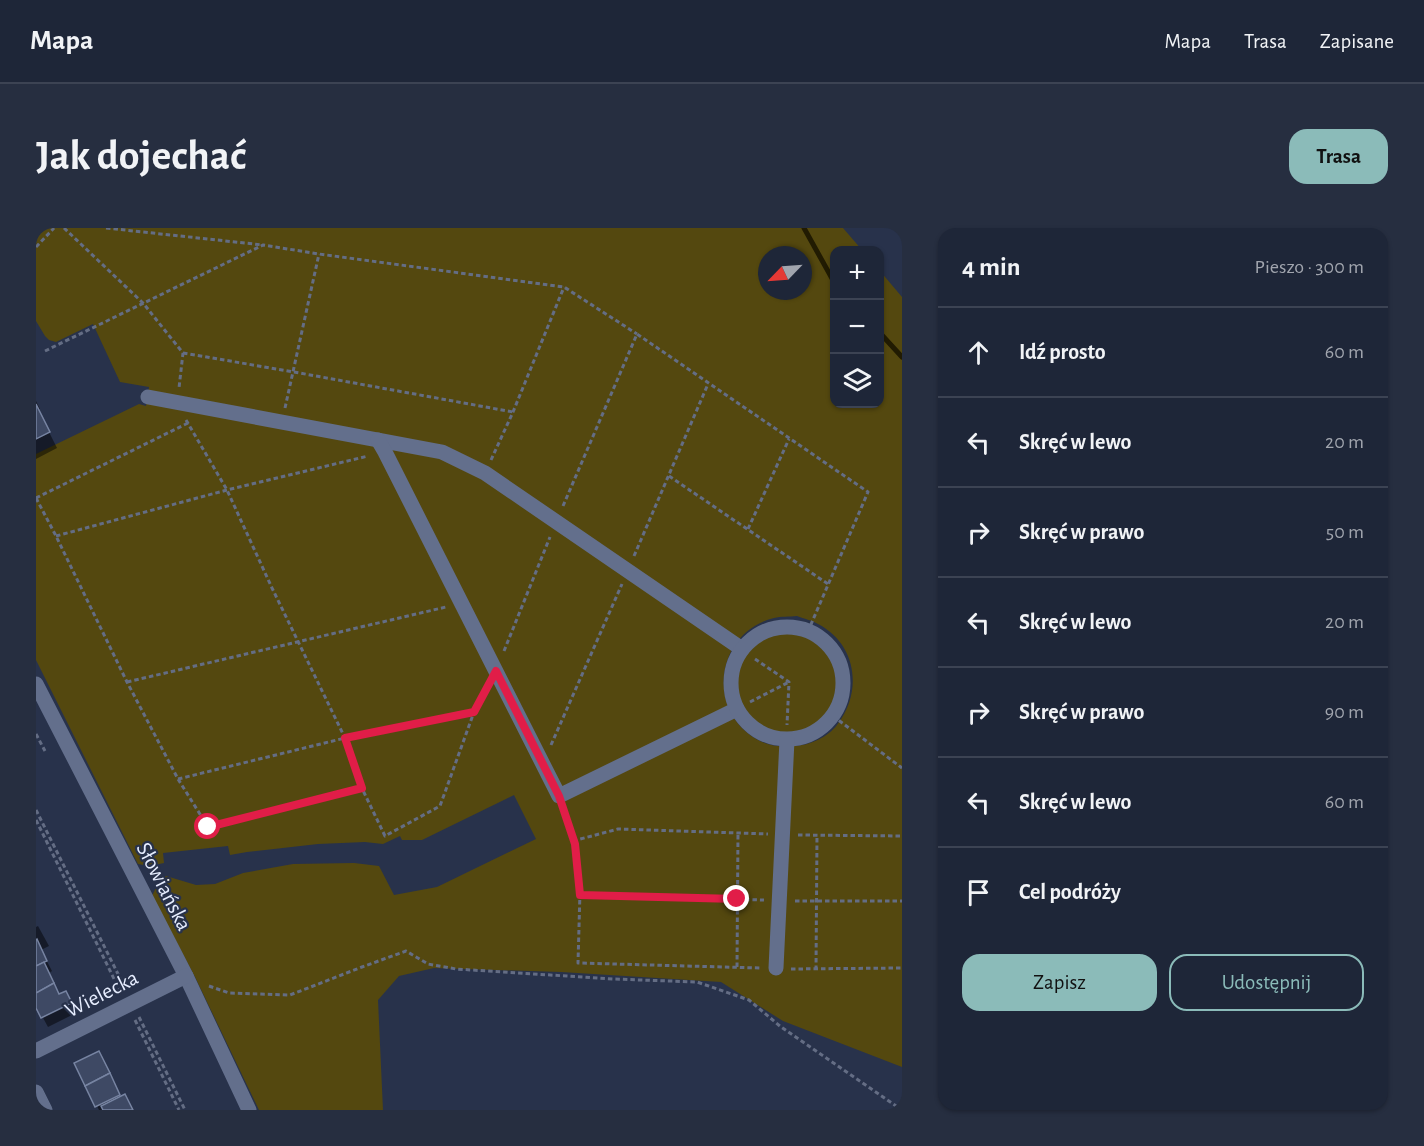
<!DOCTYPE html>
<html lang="pl">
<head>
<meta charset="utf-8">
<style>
	:root { --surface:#1e2638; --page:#262e40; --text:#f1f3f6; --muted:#a1a5ae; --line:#3c4353; --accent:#8bbbb9 }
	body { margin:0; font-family:"Alegreya Sans",sans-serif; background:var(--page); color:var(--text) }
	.controls { position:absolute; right:18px; top:18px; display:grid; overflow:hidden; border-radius:12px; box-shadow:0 2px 4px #0004 }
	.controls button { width:54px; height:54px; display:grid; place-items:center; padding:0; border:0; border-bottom:2px solid var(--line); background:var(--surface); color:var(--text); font:30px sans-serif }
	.compass { position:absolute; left:722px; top:18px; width:54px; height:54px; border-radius:50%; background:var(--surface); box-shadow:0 2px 4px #0004; rotate:245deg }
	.stop { position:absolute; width:18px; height:18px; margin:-14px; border:4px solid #e11d48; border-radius:50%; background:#fff }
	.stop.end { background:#e11d48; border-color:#fff; box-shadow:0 2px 6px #0008 }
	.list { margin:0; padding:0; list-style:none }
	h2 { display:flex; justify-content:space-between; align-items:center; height:78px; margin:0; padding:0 24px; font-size:26px }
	h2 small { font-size:20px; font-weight:400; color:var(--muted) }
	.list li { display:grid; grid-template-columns:39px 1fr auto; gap:18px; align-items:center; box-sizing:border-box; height:90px; padding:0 24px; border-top:2px solid var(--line) }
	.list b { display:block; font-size:22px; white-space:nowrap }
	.list em { font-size:20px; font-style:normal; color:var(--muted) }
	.actions { display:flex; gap:12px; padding:18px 24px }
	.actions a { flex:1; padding:14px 0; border:2px solid var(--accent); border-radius:18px; text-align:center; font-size:21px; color:var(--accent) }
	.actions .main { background:var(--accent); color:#111 }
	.icon { flex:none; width:33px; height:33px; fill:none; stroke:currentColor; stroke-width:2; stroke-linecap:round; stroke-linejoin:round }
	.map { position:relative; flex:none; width:866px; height:882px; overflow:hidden; border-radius:18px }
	header { display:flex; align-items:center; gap:36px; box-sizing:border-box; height:84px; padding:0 30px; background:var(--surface); border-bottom:2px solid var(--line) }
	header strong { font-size:28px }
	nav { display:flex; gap:33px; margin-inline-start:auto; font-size:21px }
	.intro { display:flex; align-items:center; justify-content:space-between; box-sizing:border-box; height:144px; padding:0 36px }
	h1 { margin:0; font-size:42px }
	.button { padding:15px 27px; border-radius:18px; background:var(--accent); color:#111; font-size:21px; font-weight:700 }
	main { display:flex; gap:36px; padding:0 36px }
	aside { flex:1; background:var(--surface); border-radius:18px; box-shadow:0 2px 4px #0004 }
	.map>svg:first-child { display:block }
</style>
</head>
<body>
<header>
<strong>Mapa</strong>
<nav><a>Mapa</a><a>Trasa</a><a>Zapisane</a></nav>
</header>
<div class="intro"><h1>Jak dojechać</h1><a class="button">Trasa</a></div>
<main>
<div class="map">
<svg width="866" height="882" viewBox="0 0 866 882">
	<rect width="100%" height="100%" fill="#28324b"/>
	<g fill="#54480f" fill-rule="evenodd">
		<path d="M0,0H807L826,22H798V176H844V43L866,69V839L747,793L685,754L525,744L398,740L363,748L342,772L347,882H223L159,749L116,668C120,660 122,653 130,648L160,657L179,656L207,645L257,636L318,635L343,638L358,667L401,659L500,611L478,567L386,612H366L364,608L347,616L329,614L282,616L211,624L194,627L192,618L127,625L128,635L113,638L102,636L0,432V226L103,176L110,178L113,159L84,154L57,96L20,114L13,112L9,108L0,93ZM731,27H767V63H731ZM761,388C768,391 776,392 782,396C821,416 827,464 801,497C792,509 773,518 757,518C745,519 733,518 722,512C669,483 680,404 738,390C745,388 753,389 761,388Z"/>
		<circle cx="752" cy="454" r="51"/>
	</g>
	<g fill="#0007">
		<path d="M0,173L4,181L2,182L21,220L0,231Z"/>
		<path d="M2,698L13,718L5,722L16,743L13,745L23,768L35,775L40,785L12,799L0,777V699Z"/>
		<path d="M68,835L85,870L96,882H63L40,836Z"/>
	</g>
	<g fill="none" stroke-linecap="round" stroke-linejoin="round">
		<g stroke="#211b02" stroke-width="5">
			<path d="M768,0L798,54"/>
			<path d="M844,105L866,129"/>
		</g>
	</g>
	<g fill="#3e4964" stroke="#7784a2" stroke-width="1.5">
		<path d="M0,176L14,204L0,211Z"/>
		<path d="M1,711L11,733L0,738V712Z"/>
		<path d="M8,734L18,755L0,765V738Z"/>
		<path d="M18,755L23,766L30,763L36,775L5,790L0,780V765Z"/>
		<path d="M63,823L74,845L49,858L38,835Z"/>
		<path d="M74,845L84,867L59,879L49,858Z"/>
		<path d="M89,866L97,882H67L65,878Z"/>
	</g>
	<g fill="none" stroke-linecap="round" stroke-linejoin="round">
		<g stroke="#646d84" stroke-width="3" stroke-dasharray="4.5 3" stroke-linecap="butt">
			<path d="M28,0L107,75L147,125L143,160"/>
			<path d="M70,0L227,17"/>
			<path d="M0,19L18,0"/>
			<path d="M9,123L227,17L283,26L528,59L601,106"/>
			<path d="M147,125L258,144L477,184"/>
			<path d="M249,180L283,26"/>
			<path d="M150,192L191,262L236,360L309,510L322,552L349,608L404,578L438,484L450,461"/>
			<path d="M455,232L477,184L528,59"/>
			<path d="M633,248L792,356"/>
			<path d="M0,270L20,308L91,454L142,551L172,599L326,560"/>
			<path d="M0,270L152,195"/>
			<path d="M527,278L601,106L832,264L773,401"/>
			<path d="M712,301L753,211"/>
			<path d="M20,308L191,262L332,228"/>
			<path d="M598,328L672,156"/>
			<path d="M468,423L514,309"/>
			<path d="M719,431L753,454L751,497"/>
			<path d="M91,454L410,379"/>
			<path d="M714,474L753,454"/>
			<path d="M797,488L866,540"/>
			<path d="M0,506L9,523"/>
			<path d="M515,517L586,356"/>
			<path d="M142,551L309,510L438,484"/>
			<path d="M0,582L90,762"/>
			<path d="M528,584L539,617L544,663L542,735L724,740"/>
			<path d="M0,592L85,765"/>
			<path d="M762,607L866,608"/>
			<path d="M537,613L582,601L732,606"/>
			<path d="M544,667L728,672"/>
			<path d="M759,673H866"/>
			<path d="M701,739L702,605"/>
			<path d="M755,741L866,740"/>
			<path d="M780,742L781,607"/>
			<path d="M173,758L193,765L254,767L326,739L370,723L392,736L420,741L577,751L661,754L713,772L745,799L866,882"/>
			<path d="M103,789L149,882"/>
			<path d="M99,792L143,882"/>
		</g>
		<g stroke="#636f8c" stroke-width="15">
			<path d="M112,169L406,224L449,245L706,421"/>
			<path d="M342,212L349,224L523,568L701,481"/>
			<circle cx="751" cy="455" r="56"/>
			<path d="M0,456L150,748L213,882"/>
			<path d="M740,740L751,512"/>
			<path d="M0,823L150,748"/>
			<path d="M0,864L9,882"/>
		</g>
	</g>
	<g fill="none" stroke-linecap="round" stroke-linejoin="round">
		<path stroke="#e11d48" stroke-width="8" d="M172,599L326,560L309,510L438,484L460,443L523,568L539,616L544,667L701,671"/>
	</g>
	<g text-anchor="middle" stroke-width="4.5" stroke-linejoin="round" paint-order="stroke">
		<g font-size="22" fill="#e6edfe" stroke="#28324b">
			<text transform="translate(129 658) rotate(63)" y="8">Słowiańska</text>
			<text transform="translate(65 765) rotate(-27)" y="8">Wielecka</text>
		</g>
	</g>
</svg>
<div class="controls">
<button>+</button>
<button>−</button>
<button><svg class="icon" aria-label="layers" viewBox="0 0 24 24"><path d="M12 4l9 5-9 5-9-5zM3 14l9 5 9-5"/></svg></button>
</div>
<svg class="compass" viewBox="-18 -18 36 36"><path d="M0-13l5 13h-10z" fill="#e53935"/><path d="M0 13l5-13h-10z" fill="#a1a5ae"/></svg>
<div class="stop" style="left:172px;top:599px"></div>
<div class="stop end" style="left:701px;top:671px"></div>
</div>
<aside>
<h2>4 min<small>Pieszo · 300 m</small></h2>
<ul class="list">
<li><svg class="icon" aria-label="ahead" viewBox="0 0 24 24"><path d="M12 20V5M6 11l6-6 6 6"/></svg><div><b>Idź prosto</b></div><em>60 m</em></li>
<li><svg class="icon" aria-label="left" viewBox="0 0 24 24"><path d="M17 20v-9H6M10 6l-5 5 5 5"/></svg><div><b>Skręć w lewo</b></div><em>20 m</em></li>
<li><svg class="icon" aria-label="right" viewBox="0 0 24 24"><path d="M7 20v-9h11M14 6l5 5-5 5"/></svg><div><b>Skręć w prawo</b></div><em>50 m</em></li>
<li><svg class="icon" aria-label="left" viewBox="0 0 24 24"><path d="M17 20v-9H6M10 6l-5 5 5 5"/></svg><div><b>Skręć w lewo</b></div><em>20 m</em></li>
<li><svg class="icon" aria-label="right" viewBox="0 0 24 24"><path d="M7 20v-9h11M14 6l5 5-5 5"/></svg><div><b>Skręć w prawo</b></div><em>90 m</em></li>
<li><svg class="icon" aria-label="left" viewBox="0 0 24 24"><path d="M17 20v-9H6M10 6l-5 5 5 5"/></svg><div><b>Skręć w lewo</b></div><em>60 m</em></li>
<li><svg class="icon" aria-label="arrive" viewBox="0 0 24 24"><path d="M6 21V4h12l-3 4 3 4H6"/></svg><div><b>Cel podróży</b></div></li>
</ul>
<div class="actions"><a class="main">Zapisz</a><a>Udostępnij</a></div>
</aside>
</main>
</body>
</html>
